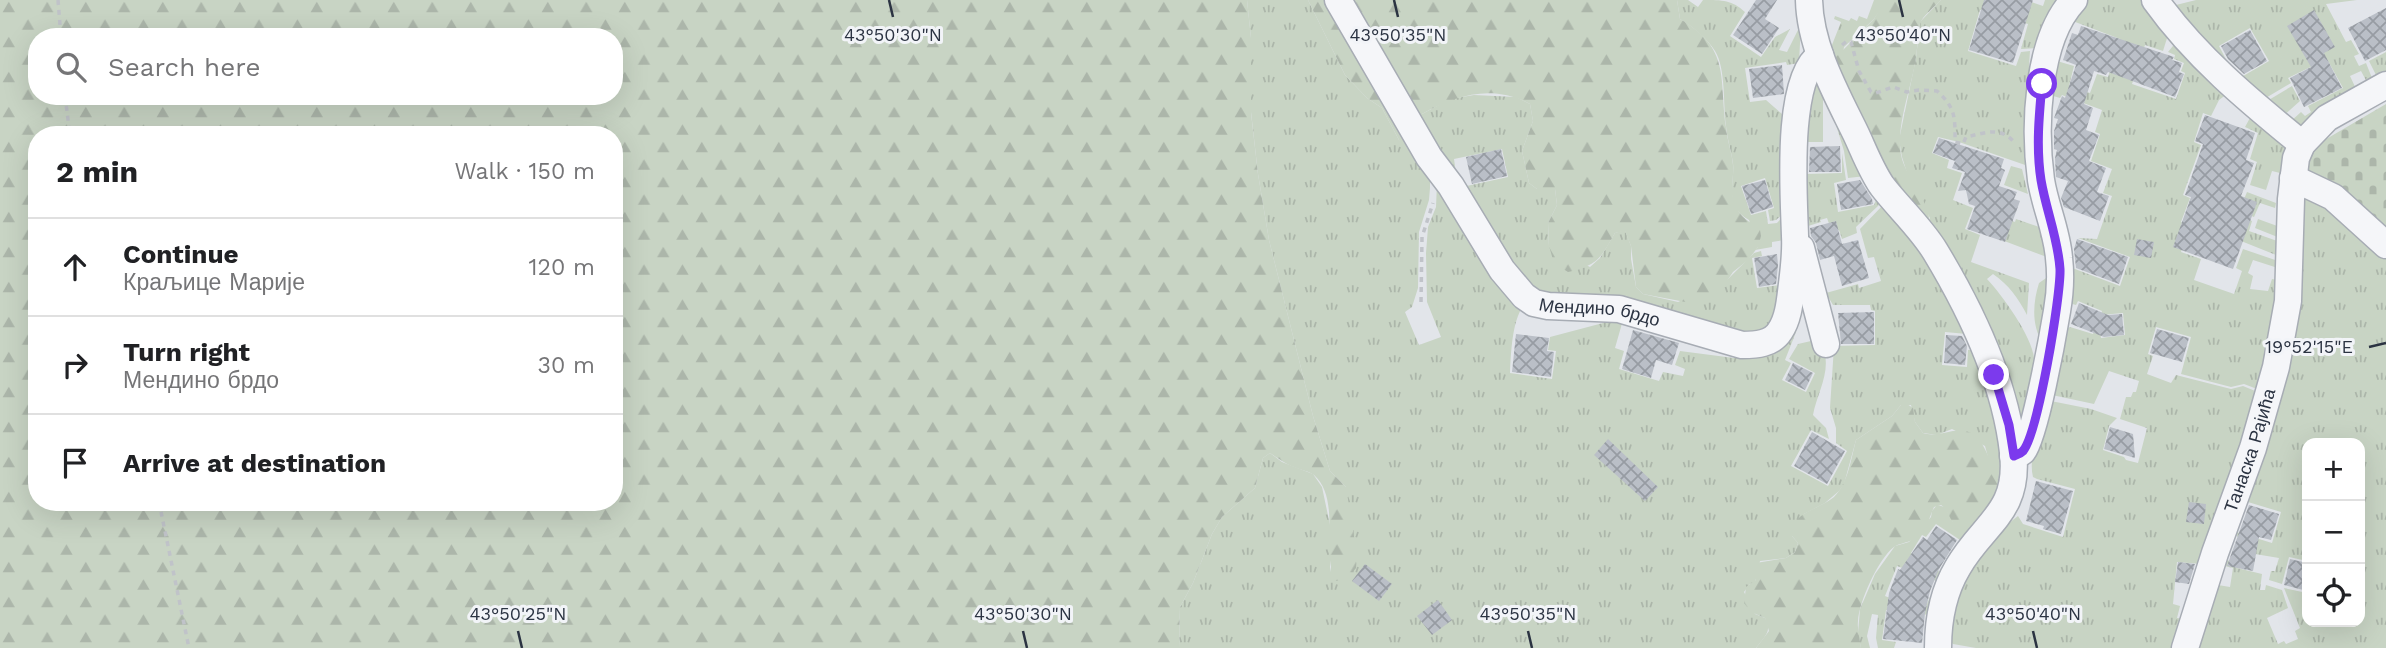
<!DOCTYPE html>
<html lang="en">
<head>
<meta charset="utf-8">
<style>
	:root { --surface:#fff; --page:#f6f6f6; --text:#202124; --muted:#757577; --line:#e0e0e0 }
	body { margin:0; font-family:"Work Sans",sans-serif; background:var(--page); color:var(--text) }
	.controls { position:absolute; right:21px; bottom:21px; display:grid; overflow:hidden; border-radius:14px; box-shadow:0 7px 28px #0002 }
	.controls button { width:63px; height:63px; display:grid; place-items:center; padding:0; border:0; border-bottom:2px solid var(--line); background:var(--surface); color:var(--text); font:35px sans-serif }
	.stop { position:absolute; width:21px; height:21px; margin:-16px; border:5px solid #7c3aed; border-radius:50%; background:#fff }
	.stop.end { background:#7c3aed; border-color:#fff; box-shadow:0 2px 7px #0008 }
	.list { margin:0; padding:0; list-style:none }
	h2 { display:flex; justify-content:space-between; align-items:center; height:91px; margin:0; padding:0 28px; font-size:30px }
	h2 small { font-size:23px; font-weight:400; color:var(--muted) }
	.list li { display:grid; grid-template-columns:46px 1fr auto; gap:21px; align-items:center; box-sizing:border-box; height:98px; padding:0 28px; border-top:2px solid var(--line) }
	.list b { display:block; font-size:26px; white-space:nowrap }
	.list p { margin:0; font-size:23px; white-space:nowrap; color:var(--muted) }
	.list em { font-size:23px; font-style:normal; color:var(--muted) }
	.icon { flex:none; width:38px; height:38px; fill:none; stroke:currentColor; stroke-width:2; stroke-linecap:round; stroke-linejoin:round }
	.map { position:relative; flex:none; width:2386px; height:648px; overflow:hidden }
	.search { position:absolute; background:var(--surface); box-shadow:0 7px 28px #0002; left:28px; top:28px; width:595px; height:77px; display:flex; align-items:center; gap:18px; box-sizing:border-box; padding:0 24px; border-radius:28px; color:var(--muted); font-size:26px }
	.panel { position:absolute; background:var(--surface); box-shadow:0 7px 28px #0002; left:28px; top:126px; width:595px; height:385px; border-radius:28px }
	.map>svg:first-child { display:block }
</style>
</head>
<body>
<div class="map">
<svg width="2386" height="648" viewBox="0 0 2386 648">
	<defs>
		<pattern id="grass-tufts" width="24" height="20" patternUnits="userSpaceOnUse" patternTransform="scale(1.75)"><rect width="24" height="20" fill="#c8d4c4"/><path d="M3 7l-1-3M5 7V3M7 7l1-3M15 17l-1-3M17 17v-4M19 17l1-3" fill="none" stroke="#acb6aa"/></pattern>
		<pattern id="forest-firs" width="22" height="20" patternUnits="userSpaceOnUse" patternTransform="scale(1.75)"><rect width="22" height="20" fill="#c8d4c4"/><path d="M5 1l3.5 6h-7zM16 11l3.5 6h-7z" fill="#acb6aa"/></pattern>
		<pattern id="cemetery-stones" width="16" height="16" patternUnits="userSpaceOnUse" patternTransform="scale(1.75)"><rect width="16" height="16" fill="#c8d4c4"/><path d="M2 7V4a2 2 0 0 1 4 0v3zM10 15v-3a2 2 0 0 1 4 0v3z" fill="#acb6aa"/></pattern>
		<pattern id="building-cross-hatch" width="8" height="8" patternUnits="userSpaceOnUse" patternTransform="scale(1.75)"><rect width="8" height="8" fill="#babfc7"/><path d="M0 0l8 8M0 8l8-8" fill="none" stroke="#979ca3"/></pattern>
	</defs>
	<rect width="100%" height="100%" fill="#e2e5ea"/>
	<g fill="url(#grass-tufts)">
		<path d="M1247,0H1308L1345,75L1367,98L1382,108L1399,140L1417,145L1430,179V188L1429,200L1419,232L1418,288L1412,307L1405,312L1419,345L1441,337L1427,302L1426,253L1428,227L1436,207L1437,183L1523,306C1512,322 1511,353 1510,373L1552,379L1556,351L1548,350L1550,337L1603,323L1617,316L1736,352L1684,343V339L1623,320L1615,348L1624,351L1619,369L1659,381L1663,372L1683,376L1685,369L1675,365L1680,351L1734,358L1759,356L1798,317L1796,332L1785,360L1791,363L1782,380L1806,392L1815,373L1789,359L1798,344L1811,341L1820,343C1835,366 1817,392 1813,415L1826,428L1829,439L1811,430L1791,466L1828,486L1847,451L1836,443V428L1830,408L1834,346L1875,345V311L1871,310L1870,305H1833L1826,293L1858,284L1859,288L1881,281L1874,257L1868,258L1860,229L1884,204L1924,253L1967,334L1945,332L1942,365L1967,367L1968,350H1974L1995,405L2004,451L1998,494L1985,446L1952,429L1937,435L1923,433L1915,422L1911,405H1901L1892,416L1856,440L1844,484L1839,491L1825,503L1804,514L1792,536L1798,543L1795,552L1786,558L1760,561L1755,583L1750,584L1744,592L1755,614L1765,618C1773,631 1764,637 1756,648H1179L1180,607L1193,583L1212,534L1222,517L1255,488L1263,458L1270,453L1282,462L1313,474L1322,487L1330,525V572L1346,487L1330,471L1313,416L1269,240L1258,174L1251,112V38Z"/>
		<path d="M1677,0H1688L1698,7L1703,0C1723,0 1732,0 1745,12L1730,36L1761,57L1775,37L1790,29L1779,50L1787,52L1801,24L1799,63L1787,65L1786,62L1745,68L1750,102L1766,100L1782,114L1790,113L1792,67L1795,100L1785,212L1776,220L1770,221L1768,210L1774,208L1765,178L1741,186L1751,215L1766,211L1768,224L1777,223L1786,213L1791,239L1772,242V247L1755,250L1758,247L1749,220C1723,205 1735,185 1733,163C1731,150 1727,138 1726,126C1723,105 1726,68 1715,51C1707,38 1693,27 1680,19Z"/>
		<path d="M1874,0H1885V3L1874,19L1844,47L1840,72L1862,115L1875,155L1830,50L1841,22L1834,19L1835,16L1849,21L1851,18L1857,21L1859,16L1867,19Z"/>
		<path d="M1941,0H2025L2043,6L2045,0H2065L2037,48L2021,49L2028,24L1980,10L1968,51L2016,66L2021,52L2030,51L2029,66L2038,69L2028,166L1959,142L1938,137L1932,153L1949,160L1947,168L1962,173L1953,200L1973,208L1965,229L1980,235L1971,262L2029,283L2027,315C2018,298 2009,285 1993,274L1987,279C2002,295 2032,336 2034,358C2035,379 2025,403 2021,423L1927,224L1930,218L1908,176L1902,157L1899,140L1916,58L1920,22Z"/>
		<path d="M2085,0H2148L2168,35L2163,51L2145,45L2132,84L2176,99L2185,73L2181,71L2184,63L2174,59L2175,55L2168,52L2177,41L2227,94L2219,100L2211,116L2203,113L2194,142L2201,145L2183,195L2190,198L2181,222L2190,226L2181,252L2201,259L2194,280L2234,294L2242,271L2236,268L2243,249L2281,262V269L2253,260L2248,273L2253,276L2250,289L2268,291L2272,279L2283,281L2265,392L2244,384L2231,387L2181,374L2191,337L2156,327L2148,354L2153,356L2147,374L2171,383L2176,375L2231,389L2243,386L2265,395L2201,564L2177,562L2173,604L2180,606L2177,618L2189,619L2181,648H1976L1953,644L1950,641C1950,632 1948,622 1950,613C1955,580 1991,536 2018,516L2023,524L2063,537L2075,489L2037,479L2033,477C2027,453 2044,423 2051,401L2091,409L2117,418L2109,426L2103,450L2124,457L2126,460L2138,463L2147,428L2120,419L2126,397H2131L2133,392H2136L2139,381L2109,371L2094,404L2052,395L2065,329L2070,327L2093,334L2098,320L2101,338L2125,335L2123,313L2101,315L2102,311L2078,301L2076,305L2069,303L2067,266L2120,286L2130,257L2078,238L2097,239L2112,196L2103,193L2112,169L2091,161L2100,134L2095,132L2102,110L2062,95L2060,98L2050,95L2057,61L2074,66L2069,86L2090,93L2097,74L2108,77L2120,39L2070,20Z"/>
		<path d="M2196,0H2357L2326,4L2346,42L2351,40L2359,54L2354,56L2359,66L2366,63L2374,83L2369,86L2361,71L2350,76L2358,93L2300,132L2290,122L2301,112L2305,116L2311,112L2308,106L2343,88L2327,59L2288,78L2291,83L2259,102L2238,79L2269,61L2250,28L2219,46L2231,69L2168,7Z"/>
		<path d="M2386,52V77L2379,81L2369,61Z"/>
		<path d="M1816,82L1823,93V142H1803L1804,102Z"/>
		<path d="M2292,86L2300,101L2280,119L2262,104Z"/>
		<path d="M1474,95L1516,97L1530,104L1533,121L1522,151L1529,183L1537,189H1555L1557,205L1548,223L1549,246L1590,267L1600,258L1615,233L1625,230L1631,246V259L1636,287L1643,294L1678,302L1727,280L1754,253L1761,251L1762,256L1752,258L1757,288L1788,284L1766,337L1535,298L1462,187L1508,177L1502,149L1454,159L1456,173L1422,131V114L1450,99Z"/>
		<path d="M1833,115L1866,176L1848,178L1844,151Z"/>
		<path d="M2251,116L2288,141L2280,173L2272,171L2266,190L2250,185L2257,162L2250,159L2258,133L2245,127Z"/>
		<path d="M1842,153L1846,180L1834,183L1838,212L1874,205L1876,200L1879,205L1856,227L1857,233L1842,239L1839,230L1832,232L1827,218L1820,220L1821,222L1805,227L1806,174L1842,173Z"/>
		<path d="M2011,166L2022,169L2028,194L2004,185Z"/>
		<path d="M2305,189L2386,250V648H2190L2212,584L2230,587L2233,568L2216,564L2226,560L2236,562L2237,568L2262,574L2260,590H2265L2266,585L2282,590L2288,608L2267,618L2278,644L2284,641L2286,644L2298,639L2295,631L2300,628L2284,588L2307,593V622H2360V443H2307V561L2289,557L2282,584L2269,580L2271,571H2275L2279,558L2243,552L2245,543L2230,530L2272,543L2281,512L2238,499Z"/>
		<path d="M2247,192L2276,203L2275,208L2260,203L2254,217L2239,211Z"/>
		<path d="M2244,218L2252,221L2249,231L2280,242L2281,257L2236,239Z"/>
		<path d="M2007,219L2015,222L2016,219L2048,230L2055,269L2046,337L2043,343C2031,326 2033,302 2039,283L2052,274V259L1999,239Z"/>
		<path d="M2258,219L2280,227V238L2255,228Z"/>
		<path d="M1937,505L1945,507L1953,522L1980,524L1963,542L1936,524L1926,537L1922,535L1911,553L1940,572L1948,562L1939,582L1897,566L1885,596L1924,611L1930,597L1934,598L1930,615L1886,610L1882,640L1896,642L1894,648H1878L1876,638L1878,615L1872,614L1867,636L1870,648H1861L1858,633L1860,609L1875,574L1895,546L1909,542L1931,517L1932,511Z"/>
	</g>
	<g fill="url(#forest-firs)" fill-rule="evenodd">
		<path d="M0,0H1247L1251,38V113L1258,174L1269,240L1313,416L1330,471L1346,487L1357,555L1356,568L1347,579L1336,581C1320,555 1342,500 1314,475C1309,471 1300,470 1294,467C1285,464 1278,458 1270,453L1263,458L1255,488L1222,517L1212,534L1193,583L1180,607L1179,648H0ZM37,37H614V96H37ZM37,135H614V502H37Z"/>
		<path d="M1308,0H1332L1417,145L1408,149L1399,140L1382,108L1367,98L1345,75Z"/>
		<path d="M1343,0H1677L1680,19C1731,49 1719,77 1726,127C1727,140 1732,153 1733,165C1734,185 1728,193 1739,212C1743,219 1754,224 1760,230L1761,236L1758,247L1748,260L1733,272L1718,294L1696,304L1643,294L1636,287L1631,246L1625,231L1615,233C1600,259 1598,265 1568,272L1554,263L1549,246L1548,223L1557,205L1555,189H1537L1529,183L1522,151L1533,121L1530,104C1492,84 1457,95 1422,114V131Z"/>
		<path d="M1885,0H1941C1935,7 1922,16 1920,24C1917,34 1918,46 1916,57C1912,88 1894,128 1902,159C1907,177 1932,206 1929,223L1890,180L1875,155L1862,115L1840,72L1836,57L1874,19Z"/>
		<path d="M1907,404L1913,408L1915,422L1923,433C1941,439 1957,423 1975,435C1984,441 2001,483 1998,494C1995,506 1977,532 1962,529C1950,526 1950,511 1941,505L1934,507C1927,523 1927,533 1910,541C1905,543 1898,544 1894,547C1878,559 1859,602 1858,621C1857,630 1860,639 1861,648H1756L1769,631L1765,618L1751,612L1744,603L1746,587L1756,580L1754,571L1756,563L1786,558L1795,552L1798,543L1792,536C1789,513 1820,509 1834,497C1848,483 1851,459 1856,440L1892,416L1901,405Z"/>
	</g>
	<path fill="url(#cemetery-stones)" d="M2386,104V240L2301,168L2316,145Z"/>
	<g fill="url(#building-cross-hatch)">
		<path d="M1756,0H1777L1765,19L1779,28L1762,54L1733,35Z"/>
		<path d="M1984,0H2033L2013,63L1969,50Z"/>
		<path d="M2386,8V50L2365,61L2348,28Z"/>
		<path d="M2314,10L2335,47L2324,53L2342,88L2304,107L2290,78L2311,67L2287,26Z"/>
		<path d="M2081,26L2174,57L2172,60L2182,63L2179,72L2184,74L2175,97L2108,72L2106,75L2094,71L2084,104L2093,108L2086,130L2099,135L2089,161L2106,168L2097,192L2109,196L2100,221L2064,207L2061,198L2068,181L2056,177L2055,158L2057,150L2054,149V131L2058,119L2054,118L2062,96L2065,98L2076,65L2063,60L2072,33L2078,35Z"/>
		<path d="M2250,30L2267,61L2244,74L2228,59L2221,46Z"/>
		<path d="M1782,65L1784,94L1753,98L1749,69Z"/>
		<path d="M2205,115L2255,133L2246,160L2254,163L2241,196L2257,202L2233,269L2173,247L2191,197L2185,195L2203,144L2195,141Z"/>
		<path d="M1939,138L2004,159L2001,168L2005,170L1999,186L2017,192L2014,199L2020,201L2005,242L1967,229L1975,206L1969,204L1966,190L1958,191L1965,172L1952,168L1955,161L1933,153Z"/>
		<path d="M1840,146L1841,172H1809L1810,147Z"/>
		<path d="M1501,149L1507,176L1472,184L1466,157Z"/>
		<path d="M1765,180L1773,207L1751,214L1742,186Z"/>
		<path d="M1860,180L1872,199L1873,204L1841,210L1837,184Z"/>
		<path d="M1836,221L1842,244L1858,240L1869,278L1842,286L1834,256L1820,260L1816,243L1811,236L1810,228Z"/>
		<path d="M2077,239L2128,257L2119,284L2076,268L2074,249Z"/>
		<path d="M2137,239L2154,242L2151,258L2134,255Z"/>
		<path d="M1777,254L1778,265L1776,284L1759,287L1754,258Z"/>
		<path d="M2079,303L2108,315L2122,314L2124,335L2104,337L2071,324Z"/>
		<path d="M1874,312V344H1841L1838,313Z"/>
		<path d="M2157,329L2189,338L2182,362L2150,353Z"/>
		<path d="M1633,330L1679,343L1672,365L1656,360L1651,378L1622,369Z"/>
		<path d="M1516,334L1549,338L1547,351L1554,352L1551,377L1512,372Z"/>
		<path d="M1946,335L1962,336L1967,346L1965,365L1944,363Z"/>
		<path d="M1793,363L1813,373L1805,390L1785,380Z"/>
		<path d="M2110,427L2133,434L2135,458L2104,449Z"/>
		<path d="M1812,432L1845,451L1827,484L1794,466Z"/>
		<path d="M1608,439L1658,487L1645,501L1594,455Z"/>
		<path d="M2036,481L2073,491L2061,534L2043,529L2044,526L2026,521Z"/>
		<path d="M2189,502L2206,504L2204,524L2186,522Z"/>
		<path d="M2249,505L2279,514L2271,540L2259,537L2253,571L2227,566Z"/>
		<path d="M1936,526L1957,540L1939,569L1930,591L1925,613L1922,643L1883,639L1889,593L1898,569L1900,570L1923,537L1927,540Z"/>
		<path d="M2290,559L2307,563V591L2284,585Z"/>
		<path d="M2178,562L2195,564L2189,584L2175,582Z"/>
		<path d="M1365,564L1392,584L1379,601L1352,581Z"/>
		<path d="M1438,600L1452,620L1432,635L1417,616Z"/>
	</g>
	<g fill="none" stroke-linecap="round" stroke-linejoin="round">
		<g stroke="#a7acb4" stroke-width="29">
			<g id="minor">
				<path id="s1" d="M1338,0L1429,157L1451,186L1502,270L1524,296L1534,303L1548,306L1619,309L1742,345C1756,345 1772,344 1780,331C1789,318 1790,299 1792,284C1794,268 1796,252 1795,236C1794,196 1785,79 1820,55"/>
				<path d="M1809,0C1810,47 1836,93 1856,134C1864,151 1871,170 1882,186C1899,208 1921,228 1935,251C1972,312 2005,382 2013,452C2020,513 1983,523 1958,567C1943,592 1938,619 1938,648"/>
				<path d="M2155,0C2195,56 2248,100 2302,144"/>
				<path d="M2293,178L2333,197L2386,245"/>
				<path d="M1801,248L1826,344"/>
				<path d="M2013,456C2018,454 2020,454 2023,451C2035,436 2053,335 2057,311C2060,294 2061,275 2059,258C2057,231 2045,206 2041,180C2034,129 2036,40 2074,0"/>
				<path id="s2" d="M2185,648L2215,553L2253,448L2276,367L2288,301L2291,199L2296,158L2302,144L2327,118L2386,85"/>
			</g>
		</g>
		<g stroke="#c0c3c9" stroke-width="3.5" stroke-dasharray="5 5" stroke-linecap="butt">
			<path d="M58,0L61,37"/>
			<path d="M1842,45L1847,41L1851,42L1859,71L1871,92L1876,93L1893,87L1907,92L1919,90L1937,91C1956,108 1955,118 1955,142L1963,144L1966,137C1985,133 2000,126 2014,142"/>
			<path d="M65,96L70,135"/>
			<path d="M1421,302L1422,237L1433,203"/>
			<path d="M159,502L189,648"/>
		</g>
		<use href="#minor" stroke="#f5f6f9" stroke-width="26"/>
	</g>
	<g fill="none" stroke-linecap="round" stroke-linejoin="round">
		<path stroke="#7c3aed" stroke-width="9" d="M1994,375L2009,425L2014,456C2017,454 2020,454 2023,451C2038,433 2061,295 2060,269C2058,238 2046,210 2041,180C2036,148 2039,116 2042,84"/>
	</g>
	<path fill="none" stroke="#2b3342" stroke-width="2.5" d="M889,0L893,17M1394,0L1398,17M1899,0L1903,17M2369,347L2386,343M518,631L522,648M1023,631L1027,648M1528,631L1532,648M2033,631L2037,648"/>
	<g text-anchor="middle" stroke-width="6" stroke-linejoin="round" paint-order="stroke">
		<g font-size="18" fill="#2b3342" stroke="#f2f4f8">
			<text dy="6" stroke="none"><textPath href="#s1" startOffset="429">Мендино брдо</textPath></text>
			<text dy="6" stroke="none"><textPath href="#s2" startOffset="208">Танаска Рајића</textPath></text>
		</g>
	</g>
	<g font-size="18" text-anchor="middle" fill="#2b3342" stroke="#f2f4f8" stroke-width="6" stroke-linejoin="round" paint-order="stroke">
		<text x="893" y="41">43°50'30"N</text>
		<text x="1398" y="41">43°50'35"N</text>
		<text x="1903" y="41">43°50'40"N</text>
		<text x="2309" y="353">19°52'15"E</text>
		<text x="518" y="620">43°50'25"N</text>
		<text x="1023" y="620">43°50'30"N</text>
		<text x="1528" y="620">43°50'35"N</text>
		<text x="2033" y="620">43°50'40"N</text>
	</g>
</svg>
<div class="controls">
<button>+</button>
<button>−</button>
<button><svg class="icon" aria-label="locate" viewBox="0 0 24 24"><circle cx="12" cy="12" r="6"/><path d="M12 2v4M12 18v4M2 12h4M18 12h4"/></svg></button>
</div>
<div class="stop" style="left:2042px;top:84px"></div>
<div class="stop end" style="left:1994px;top:375px"></div>
<div class="search"><svg class="icon" aria-label="search" viewBox="0 0 24 24"><circle cx="10" cy="10" r="6"/><path d="M15 15l6 6"/></svg>Search here</div>
<section class="panel">
<h2>2 min<small>Walk · 150 m</small></h2>
<ul class="list">
<li><svg class="icon" aria-label="ahead" viewBox="0 0 24 24"><path d="M12 20V5M6 11l6-6 6 6"/></svg><div><b>Continue</b><p>Краљице Марије</p></div><em>120 m</em></li>
<li><svg class="icon" aria-label="right" viewBox="0 0 24 24"><path d="M7 20v-9h11M14 6l5 5-5 5"/></svg><div><b>Turn right</b><p>Мендино брдо</p></div><em>30 m</em></li>
<li><svg class="icon" aria-label="arrive" viewBox="0 0 24 24"><path d="M6 21V4h12l-3 4 3 4H6"/></svg><div><b>Arrive at destination</b></div></li>
</ul>
</section>
</div>
</body>
</html>
